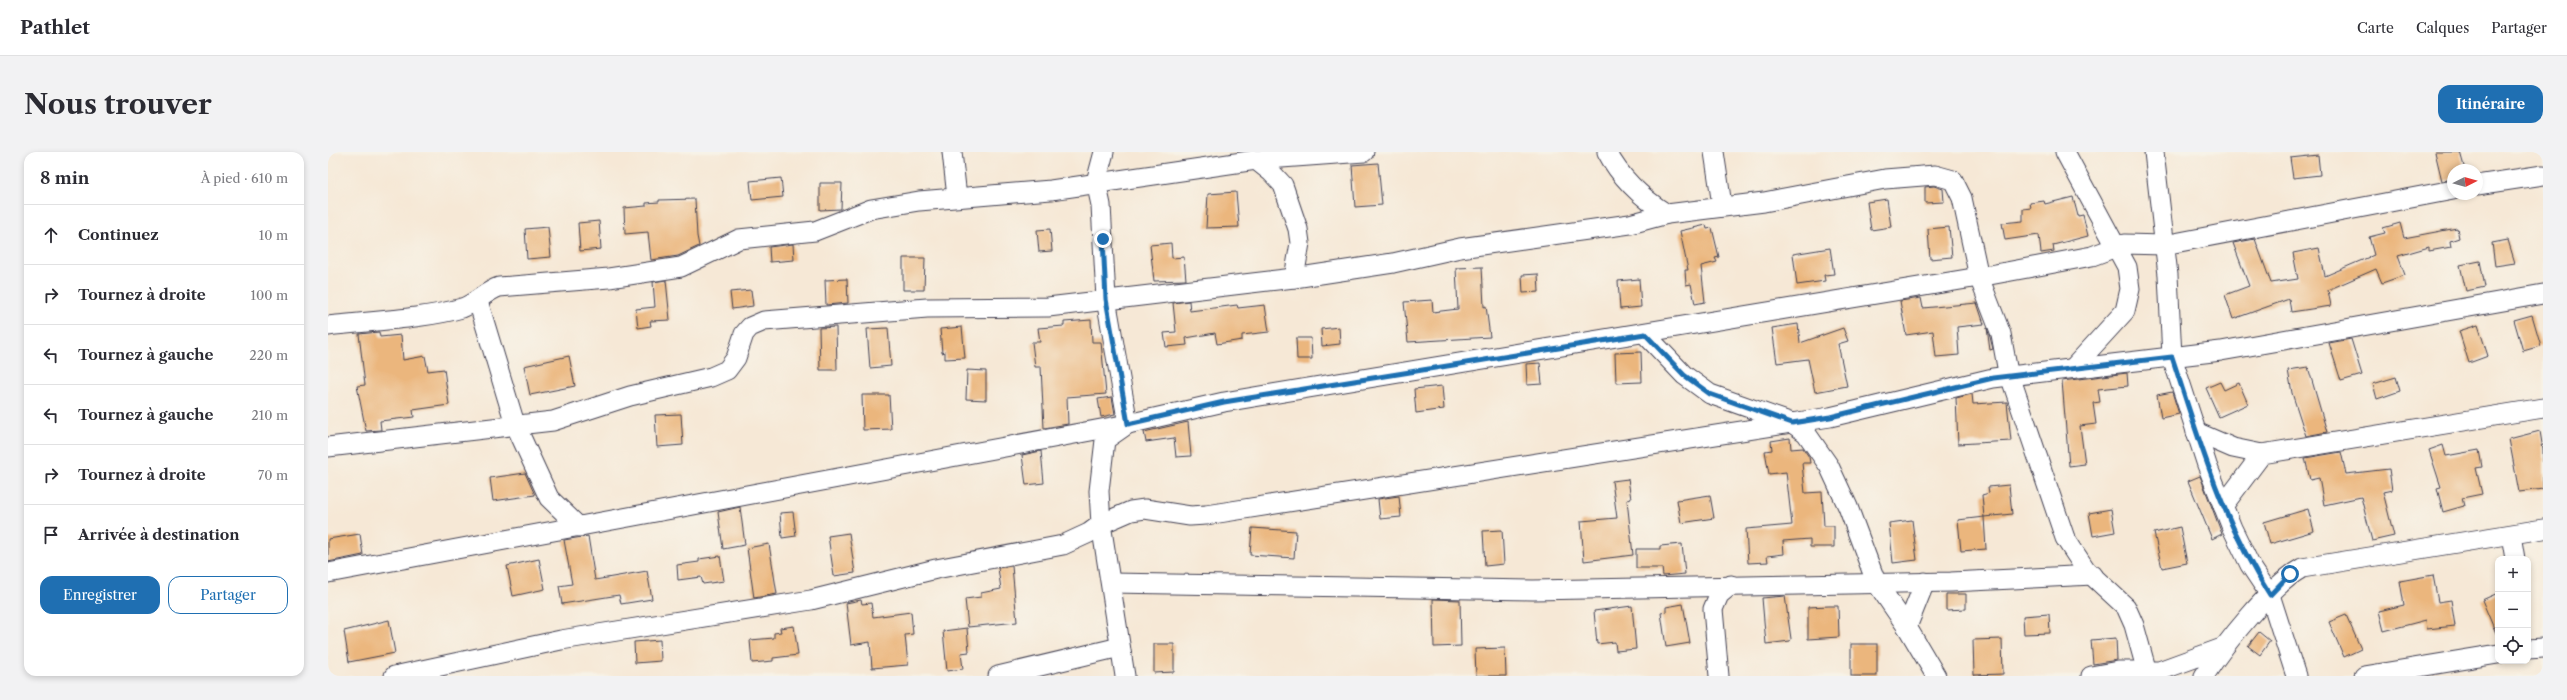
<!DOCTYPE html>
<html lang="fr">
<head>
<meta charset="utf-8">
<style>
	:root { --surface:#fff; --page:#f2f2f3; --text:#2b2b33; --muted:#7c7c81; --line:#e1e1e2; --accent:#1f6fb2 }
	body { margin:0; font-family:"Libre Caslon Text",serif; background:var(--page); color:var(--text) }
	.controls { position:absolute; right:12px; bottom:12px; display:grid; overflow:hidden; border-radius:8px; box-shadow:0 2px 6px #0003 }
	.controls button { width:36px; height:36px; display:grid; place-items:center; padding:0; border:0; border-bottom:1px solid var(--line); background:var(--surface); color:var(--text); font:20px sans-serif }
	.compass { position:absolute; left:2119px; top:12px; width:36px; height:36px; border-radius:50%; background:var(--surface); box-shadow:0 2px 6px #0003; rotate:84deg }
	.stop { position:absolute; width:12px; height:12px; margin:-9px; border:3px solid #1f6fb2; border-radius:50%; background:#fff }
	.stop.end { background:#1f6fb2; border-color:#fff; box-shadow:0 1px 4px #0008 }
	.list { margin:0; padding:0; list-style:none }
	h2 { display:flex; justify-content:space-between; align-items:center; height:52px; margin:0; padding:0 16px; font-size:17px }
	h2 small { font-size:13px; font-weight:400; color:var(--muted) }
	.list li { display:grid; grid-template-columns:26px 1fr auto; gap:12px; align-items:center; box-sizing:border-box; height:60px; padding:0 16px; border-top:1px solid var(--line) }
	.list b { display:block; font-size:15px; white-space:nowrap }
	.list em { font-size:13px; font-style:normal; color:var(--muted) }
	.actions { display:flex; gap:8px; padding:12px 16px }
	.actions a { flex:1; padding:9px 0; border:1px solid var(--accent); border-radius:12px; text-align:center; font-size:14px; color:var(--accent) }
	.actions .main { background:var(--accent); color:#fff }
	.icon { flex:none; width:22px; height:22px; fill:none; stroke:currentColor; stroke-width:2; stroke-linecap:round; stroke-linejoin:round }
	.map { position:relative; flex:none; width:2215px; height:524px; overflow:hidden; border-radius:12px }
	header { display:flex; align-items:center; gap:24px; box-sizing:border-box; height:56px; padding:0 20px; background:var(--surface); border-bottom:1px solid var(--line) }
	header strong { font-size:19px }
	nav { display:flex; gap:22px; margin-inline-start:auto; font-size:14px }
	.intro { display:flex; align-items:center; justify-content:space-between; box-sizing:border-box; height:96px; padding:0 24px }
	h1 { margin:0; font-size:28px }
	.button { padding:10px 18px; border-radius:12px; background:var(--accent); color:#fff; font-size:14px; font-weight:700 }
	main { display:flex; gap:24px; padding:0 24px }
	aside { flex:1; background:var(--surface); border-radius:12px; box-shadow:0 2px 6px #0003 }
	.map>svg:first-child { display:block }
</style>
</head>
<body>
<header>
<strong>Pathlet</strong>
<nav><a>Carte</a><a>Calques</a><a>Partager</a></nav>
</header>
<div class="intro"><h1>Nous trouver</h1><a class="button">Itinéraire</a></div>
<main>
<aside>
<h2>8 min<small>À pied · 610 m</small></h2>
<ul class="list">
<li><svg class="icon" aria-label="ahead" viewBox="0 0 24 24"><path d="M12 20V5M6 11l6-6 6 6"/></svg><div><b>Continuez</b></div><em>10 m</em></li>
<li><svg class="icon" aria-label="right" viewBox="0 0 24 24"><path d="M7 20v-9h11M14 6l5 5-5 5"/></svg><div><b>Tournez à droite</b></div><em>100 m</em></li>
<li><svg class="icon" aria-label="left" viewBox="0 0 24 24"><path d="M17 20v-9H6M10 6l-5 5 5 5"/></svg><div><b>Tournez à gauche</b></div><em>220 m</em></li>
<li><svg class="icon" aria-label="left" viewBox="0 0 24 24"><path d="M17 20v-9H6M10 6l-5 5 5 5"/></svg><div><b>Tournez à gauche</b></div><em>210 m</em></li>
<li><svg class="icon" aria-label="right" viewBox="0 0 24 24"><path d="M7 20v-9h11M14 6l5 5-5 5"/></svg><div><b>Tournez à droite</b></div><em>70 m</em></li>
<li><svg class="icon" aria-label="arrive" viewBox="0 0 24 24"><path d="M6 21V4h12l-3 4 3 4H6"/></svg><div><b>Arrivée à destination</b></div></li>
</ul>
<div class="actions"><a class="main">Enregistrer</a><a>Partager</a></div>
</aside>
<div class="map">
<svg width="2215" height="524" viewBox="0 0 2215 524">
	<rect width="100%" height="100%" fill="#f7f3e8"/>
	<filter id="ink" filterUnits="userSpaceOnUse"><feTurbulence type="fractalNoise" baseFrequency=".025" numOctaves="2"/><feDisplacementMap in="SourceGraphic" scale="8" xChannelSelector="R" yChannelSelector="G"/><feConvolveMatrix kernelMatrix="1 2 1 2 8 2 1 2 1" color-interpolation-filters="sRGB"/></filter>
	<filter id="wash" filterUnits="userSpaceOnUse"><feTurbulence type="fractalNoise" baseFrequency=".012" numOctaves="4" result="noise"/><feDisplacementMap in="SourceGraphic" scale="16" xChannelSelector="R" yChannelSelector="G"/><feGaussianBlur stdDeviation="0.9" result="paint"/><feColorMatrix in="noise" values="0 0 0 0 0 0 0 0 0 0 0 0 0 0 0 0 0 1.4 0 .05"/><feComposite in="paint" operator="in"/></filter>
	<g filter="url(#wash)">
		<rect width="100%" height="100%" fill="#f6e8d6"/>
		<g id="blocks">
			<g fill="#ebb67d">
				<path d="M2107,0H2132L2137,18H2125V27L2114,29Z"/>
				<path d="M1990,3L1992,23L1965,26L1962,6Z"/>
				<path d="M1050,11L1054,53L1027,55L1024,13Z"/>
				<path d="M453,26L455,45L424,48L422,29Z"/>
				<path d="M492,31H514L513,57L492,58Z"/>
				<path d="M1606,34L1615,37L1616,50L1597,51V35Z"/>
				<path d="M908,40L911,75L878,76L880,42Z"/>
				<path d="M1745,45L1750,64L1755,63L1760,84L1725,93L1726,99L1713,101L1711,83L1677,88L1674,71L1695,69V57L1703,56L1702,51L1716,49L1717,52Z"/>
				<path d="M367,47L369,84L371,94L350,104L323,108L320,80L297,82L296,56L318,54V51L331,50V48Z"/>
				<path d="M1559,47L1563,75L1543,78L1539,50Z"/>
				<path d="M271,69L273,97L252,99L250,71Z"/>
				<path d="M2072,71L2076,86L2129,76L2131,86L2122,89L2123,95L2101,99V95L2070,104L2077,123L2054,131L2048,117L2000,138L2003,154L1963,160L1961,147L1905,167L1897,143L1921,134L1905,91L1927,87L1943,131L1970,127L1965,101L1991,96L1997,124L2046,103L2041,85L2057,81L2055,76Z"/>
				<path d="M1378,73L1379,77L1384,76L1391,105L1387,106L1389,110L1373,114L1377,150L1367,152L1363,132L1358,133L1357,118H1360L1352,79Z"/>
				<path d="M220,75L223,105L199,107L197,77Z"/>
				<path d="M1621,75L1624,105L1602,107L1600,77Z"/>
				<path d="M722,77L724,99L711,100L709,78Z"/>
				<path d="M2180,88L2187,111L2167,114L2164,91Z"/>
				<path d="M843,91L844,106L856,105L858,128L826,129L822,93Z"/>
				<path d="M465,92L466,108L442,110L441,95Z"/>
				<path d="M1502,96L1506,122L1496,123L1497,129L1469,133L1465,102Z"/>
				<path d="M575,106H597L596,138H575Z"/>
				<path d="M2152,109L2157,135L2138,139L2132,113Z"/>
				<path d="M1154,115L1156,155L1158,154L1162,185L1080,190L1076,150L1104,148L1105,160L1130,157L1128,116Z"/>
				<path d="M1210,122L1211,140L1195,141L1194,123Z"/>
				<path d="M519,127L520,151L498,153L497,128Z"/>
				<path d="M1311,127L1313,155L1292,157L1290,129Z"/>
				<path d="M338,128L342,168L322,169L323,174L310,176L308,157L327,155L325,130Z"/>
				<path d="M423,138L425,154L404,157L402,140Z"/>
				<path d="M1593,146L1595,156L1649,151L1656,172L1629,175L1631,203L1608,205L1605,179L1578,183L1572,149Z"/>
				<path d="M861,149L862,159L909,153L910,156L937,153L941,180L914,183V188L889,192L887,181L858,186L859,193L838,195L836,181L848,180L845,151Z"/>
				<path d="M2204,163L2213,194L2195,199L2186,168Z"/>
				<path d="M763,168L764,190H773L778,242L739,245L740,272L716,276L713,215H707L704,190H712L710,176L736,174V170Z"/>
				<path d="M1470,172L1472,191L1515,176L1520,189L1510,192L1519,234L1487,240L1480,207L1449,211L1444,176Z"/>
				<path d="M2150,173L2160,204L2141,211L2131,179Z"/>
				<path d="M508,175L509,218H492L491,176Z"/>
				<path d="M634,175L637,206L617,207V200L614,201L612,177Z"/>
				<path d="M1011,175L1012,192L994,194L993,177Z"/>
				<path d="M560,176L563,214L542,216L539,177Z"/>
				<path d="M1659,176L1662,185L1665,197L1662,198Z"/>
				<path d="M51,180L52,185L73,183L75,208L97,204L100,219L116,217L121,253L85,258L86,265L52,269L53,278L38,279L29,234L37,233L31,182Z"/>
				<path d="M968,186H983L984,207H969Z"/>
				<path d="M2023,187L2034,223L2013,229L2001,191Z"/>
				<path d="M1313,200L1314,230L1288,231L1287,201Z"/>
				<path d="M241,204L247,234L202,243L196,214Z"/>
				<path d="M1212,211L1214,232L1199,233L1198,212Z"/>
				<path d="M1980,215L1999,280L1978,284L1964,241L1960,218Z"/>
				<path d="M639,218L658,219V248L638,247Z"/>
				<path d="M1799,221L1800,234L1770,237L1772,250L1765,251L1768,272L1752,274L1757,312L1741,314L1734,229Z"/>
				<path d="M2068,225L2072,239L2049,247L2045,232Z"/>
				<path d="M1892,230L1896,238L1911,231L1920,252L1891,265L1878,236Z"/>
				<path d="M1114,234L1116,257L1088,261L1086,237Z"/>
				<path d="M1844,240L1851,262L1833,266L1829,243Z"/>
				<path d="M1644,242L1645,252L1679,250L1683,289L1630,292L1628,246Z"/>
				<path d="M534,243H561L563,277L535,278Z"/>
				<path d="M784,245L787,262L773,265L770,247Z"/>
				<path d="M353,262L355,293L329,295L327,263Z"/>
				<path d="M860,270L863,304L848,305L846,286L818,290L816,280Z"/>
				<path d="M2212,279L2215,298V337L2191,340L2181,287Z"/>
				<path d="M1462,286L1463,297L1475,296L1481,305L1482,311H1474L1477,341L1494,340L1496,374H1506V395H1482V387L1455,389L1456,402L1439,404L1440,410L1420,411L1418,377L1464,373L1458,320L1441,322L1437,299L1444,298L1443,289Z"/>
				<path d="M2115,293L2118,304L2151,298L2154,315L2148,316L2154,342L2134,346L2136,354L2115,360L2109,336L2113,335L2101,298Z"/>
				<path d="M713,299L716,331L698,333L694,303Z"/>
				<path d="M2013,300L2018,322L2061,317L2064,338L2055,340L2066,384L2044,389L2033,345L1996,353L1991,326L1982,328L1977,306Z"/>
				<path d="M197,321L207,343L165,349L162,326Z"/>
				<path d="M1872,324L1894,382L1884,387L1860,329Z"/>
				<path d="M1300,327L1303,347L1299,348L1305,403L1256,409L1253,369L1289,366L1284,329Z"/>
				<path d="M1681,333L1684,362L1656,365L1654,343L1661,341L1660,335Z"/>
				<path d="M1382,343L1386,366L1353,371L1349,348Z"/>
				<path d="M1071,344L1073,365L1052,367L1050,347Z"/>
				<path d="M412,355L417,393L395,397L390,360Z"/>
				<path d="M1783,357L1787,380L1765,384L1761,361Z"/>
				<path d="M1980,357L1986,379L1942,392L1936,370Z"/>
				<path d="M465,360L468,384L454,386L452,361Z"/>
				<path d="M1656,365L1658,397L1633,399L1630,368Z"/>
				<path d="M1584,368L1589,408L1565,411L1561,371Z"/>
				<path d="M1852,375L1859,411L1834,416L1826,381Z"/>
				<path d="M924,376L968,379L966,406L922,403Z"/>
				<path d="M1174,378L1176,412L1157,414L1155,379Z"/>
				<path d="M521,381L527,421L506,424L500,384Z"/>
				<path d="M32,382L35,403L0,410V387Z"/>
				<path d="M260,384L267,428L319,419L324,447L293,452L291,443L234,452L231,434L244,432L236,388Z"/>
				<path d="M441,392L449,442L426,446L419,396Z"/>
				<path d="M1354,392L1357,422L1335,424L1334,416H1308V397H1332V394Z"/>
				<path d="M392,404L396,429L375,432L373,425L350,428L349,413L371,410V407Z"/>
				<path d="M211,407L217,437L185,444L179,414Z"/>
				<path d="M684,414L689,470L640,475L637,447L653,445V441L673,437L670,416Z"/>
				<path d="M2105,423L2110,450L2123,448L2127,474L2099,477L2098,468L2056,479L2051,459L2076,453L2072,429Z"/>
				<path d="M2170,441V486L2154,448Z"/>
				<path d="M1618,442H1638V457L1618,458Z"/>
				<path d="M1457,444L1463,487L1462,489L1438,492L1434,446Z"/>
				<path d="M1105,447L1132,448L1133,494L1106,495Z"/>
				<path d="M533,448L534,452L543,451L545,465L583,460L585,482L577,483L580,513L544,516L542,490L523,493L518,451Z"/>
				<path d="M1355,452L1362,491L1338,495L1333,461L1338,460V455Z"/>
				<path d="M1304,454L1308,497L1288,499L1287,490L1269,492L1266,459Z"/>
				<path d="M1501,454H1510L1511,485L1480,487V455Z"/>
				<path d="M1721,462L1722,481L1696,482L1695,464Z"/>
				<path d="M2018,463L2033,497L2016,505L2001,470Z"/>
				<path d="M61,468L67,501L21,510L16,479Z"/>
				<path d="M466,474L470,503L445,506V509L424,511L422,488L446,486V481L453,480L452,476Z"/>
				<path d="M639,476L641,500L633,501L635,517L619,519L615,479Z"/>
				<path d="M1931,480L1942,489L1932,503L1920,494Z"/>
				<path d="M1788,486L1789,508L1765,512L1763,488Z"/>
				<path d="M1674,487L1675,522L1646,523L1645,488Z"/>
				<path d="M332,488L333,509L307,511L306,490Z"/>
				<path d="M826,492H846V520L826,521Z"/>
				<rect x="1523" y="492" width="26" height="32"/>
				<path d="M1177,496L1178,524H1148L1147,497Z"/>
			</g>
		</g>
	</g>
	<g filter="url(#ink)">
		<use href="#blocks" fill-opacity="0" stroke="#424052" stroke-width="1"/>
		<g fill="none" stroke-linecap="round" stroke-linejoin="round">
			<g stroke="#424052" stroke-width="21">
				<g id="street">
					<path d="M624,0L629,45"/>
					<path d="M776,0L768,30L773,53L778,147L800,272L777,288L771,339L773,372L797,524"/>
					<path d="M1279,0C1293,27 1314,46 1339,62"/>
					<path d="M1386,0L1394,53"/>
					<path d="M1737,0L1799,115L1802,137L1797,159L1745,216"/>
					<path d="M1826,0L1840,123L1844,205L1879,313L1904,376L1922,413L1942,443L1968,524"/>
					<path d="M928,8L943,20L955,33L970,77L972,91L966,126"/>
					<path d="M2149,33L2215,23"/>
					<path d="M150,149L187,272L221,346L251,375"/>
					<path d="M0,174C41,169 96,167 134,156C148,151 157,140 171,135L281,126L353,115L411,87L487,79L543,57L591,49L723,38L928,8L1036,0"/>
					<path d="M1317,182L1356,223L1382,242L1464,271L1478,281L1501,314L1520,355L1548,430L1579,475L1608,524"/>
					<path d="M1868,280L1905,296L1934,302L2215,256"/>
					<path d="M0,295L225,269L302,244L383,225L399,218L408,206L416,182L422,175L436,169L599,156L720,155L966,126L1065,111L1132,96L1302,72L1339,62L1436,50L1557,27L1607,23L1625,28L1634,46L1651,125L1673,182L1679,215L1737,386L1758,418L1798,455L1806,473L1819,520"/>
					<path d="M1895,354L1934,302"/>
					<path d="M2183,383L2187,407"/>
					<path d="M0,421L800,272L896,250L1651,125L1764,104L1796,92L1836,93L2125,38"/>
					<path d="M783,431L1205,438L1623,430L1765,423"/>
					<path d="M1579,475L1597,430"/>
					<path d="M2200,497L2215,496"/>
					<path d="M66,524L233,488L483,448L608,417L735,393L761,381L773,372L803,359L817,357L862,364L878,363L1502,265L1665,226L1893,199L2215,142"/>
					<path d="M670,524L792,495"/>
					<path d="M1391,524L1385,457L1391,443L1403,433"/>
					<path d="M1763,524L1790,519H1831L1894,496"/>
					<path d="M1876,524C1896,493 1943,433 1974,416L2215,377"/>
					<path d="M2036,524L2170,502"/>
				</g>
			</g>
			<use href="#street" stroke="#fff" stroke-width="19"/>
		</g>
	</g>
	<g fill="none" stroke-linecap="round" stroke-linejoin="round" filter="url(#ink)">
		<path stroke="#1f6fb2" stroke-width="5" d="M775,87L778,147L800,272L896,250L1317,182L1356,223L1382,242L1464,271L1502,265L1665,226L1844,205C1871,287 1894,370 1942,443L1962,422"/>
	</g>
</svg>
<div class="controls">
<button>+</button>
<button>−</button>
<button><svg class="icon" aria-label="locate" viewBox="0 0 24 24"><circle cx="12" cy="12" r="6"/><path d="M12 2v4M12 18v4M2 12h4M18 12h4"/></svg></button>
</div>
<svg class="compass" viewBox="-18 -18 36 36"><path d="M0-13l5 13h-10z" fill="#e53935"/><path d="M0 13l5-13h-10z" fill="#7c7c81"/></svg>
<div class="stop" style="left:1962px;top:422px"></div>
<div class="stop end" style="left:775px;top:87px"></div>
</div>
</main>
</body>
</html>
